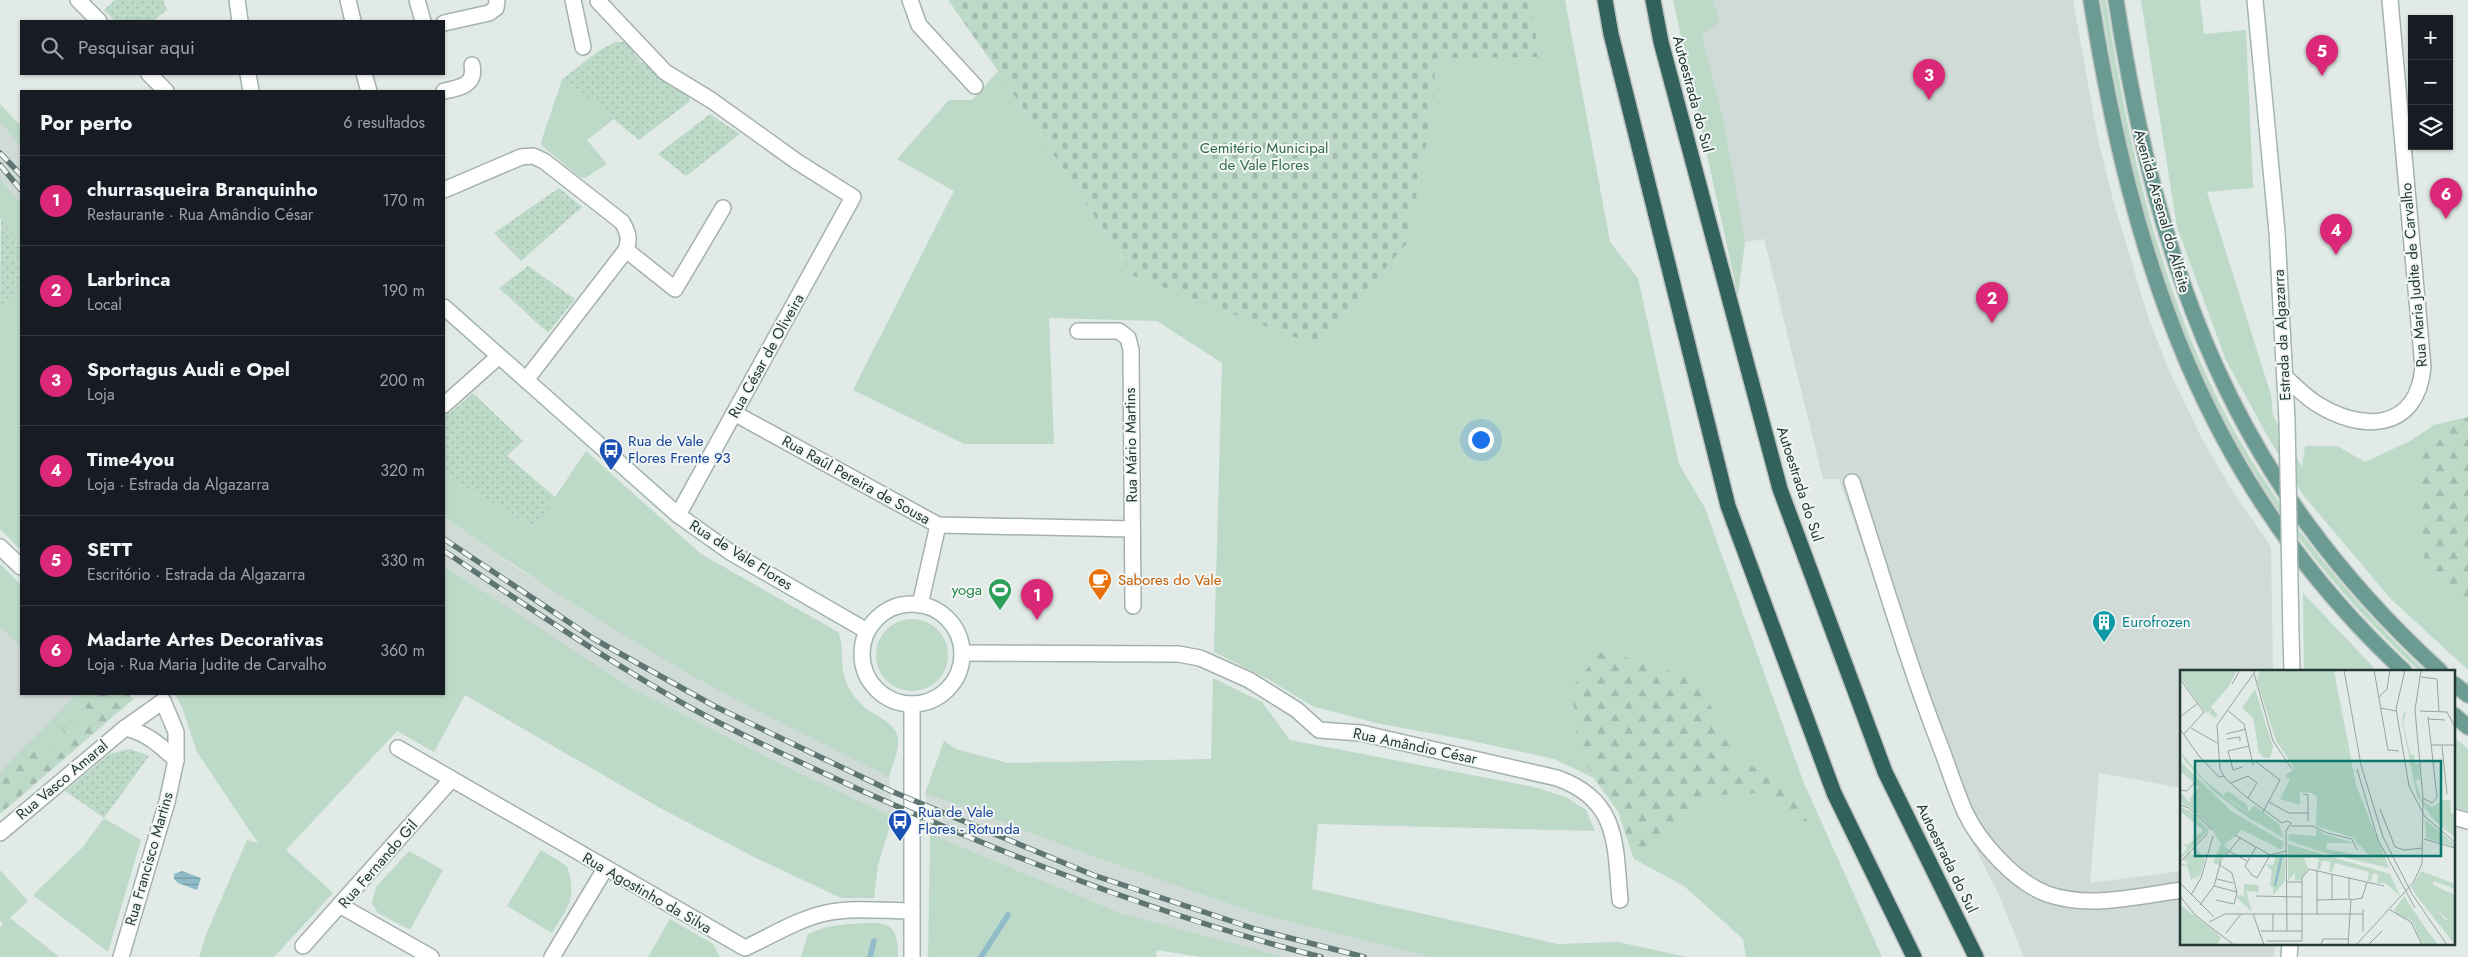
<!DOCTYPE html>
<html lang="pt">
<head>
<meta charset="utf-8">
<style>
	:root { --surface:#171b24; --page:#20242c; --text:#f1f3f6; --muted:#9ea1a6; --line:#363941; --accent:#db2777 }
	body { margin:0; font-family:Jost,sans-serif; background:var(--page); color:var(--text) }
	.controls { position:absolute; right:15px; top:15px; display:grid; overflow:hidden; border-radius:0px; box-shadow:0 1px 4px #0004 }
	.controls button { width:45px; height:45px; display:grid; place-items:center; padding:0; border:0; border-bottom:1px solid var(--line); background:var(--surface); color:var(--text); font:25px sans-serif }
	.you { position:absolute; left:1480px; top:439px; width:18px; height:18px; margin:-12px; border:4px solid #fff; border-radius:50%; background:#1a73e8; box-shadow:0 0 0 8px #1a73e833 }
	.badge { display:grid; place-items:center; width:32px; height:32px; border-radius:50%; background:var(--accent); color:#fff; font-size:16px; font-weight:700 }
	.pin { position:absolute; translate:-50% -41px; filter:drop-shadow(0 1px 2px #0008) }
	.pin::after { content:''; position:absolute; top:26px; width:18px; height:15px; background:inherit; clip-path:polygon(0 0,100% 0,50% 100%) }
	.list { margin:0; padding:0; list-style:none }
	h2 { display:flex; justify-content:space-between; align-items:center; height:65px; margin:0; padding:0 20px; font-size:21px }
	h2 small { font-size:16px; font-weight:400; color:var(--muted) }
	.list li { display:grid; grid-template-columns:32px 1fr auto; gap:15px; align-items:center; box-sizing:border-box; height:90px; padding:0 20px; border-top:1px solid var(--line) }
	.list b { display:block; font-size:19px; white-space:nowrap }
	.list p { margin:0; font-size:16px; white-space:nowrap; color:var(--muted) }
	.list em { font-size:16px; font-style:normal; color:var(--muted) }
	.icon { flex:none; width:28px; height:28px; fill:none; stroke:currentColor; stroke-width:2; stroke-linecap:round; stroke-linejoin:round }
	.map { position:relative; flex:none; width:2468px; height:957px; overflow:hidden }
	.search { position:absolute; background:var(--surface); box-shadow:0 1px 4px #0004; left:20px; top:20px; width:425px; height:55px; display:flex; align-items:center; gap:12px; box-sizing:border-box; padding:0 18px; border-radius:0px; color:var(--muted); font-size:19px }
	.panel { position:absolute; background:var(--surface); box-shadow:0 1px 4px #0004; left:20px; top:90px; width:425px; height:605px; border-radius:0px }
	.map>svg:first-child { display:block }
</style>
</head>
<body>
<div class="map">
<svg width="2468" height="957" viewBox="0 0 2468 957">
	<defs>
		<pattern id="forest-firs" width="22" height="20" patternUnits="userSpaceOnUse" patternTransform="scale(1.25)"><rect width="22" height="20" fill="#bdd9c7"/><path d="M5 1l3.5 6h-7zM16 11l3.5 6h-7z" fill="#a2bbac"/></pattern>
		<pattern id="cemetery-stones" width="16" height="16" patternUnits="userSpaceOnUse" patternTransform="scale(1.25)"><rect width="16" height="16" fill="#bdd9c7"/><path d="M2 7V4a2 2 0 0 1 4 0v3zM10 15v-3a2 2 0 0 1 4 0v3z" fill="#a2bbac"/></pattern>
		<pattern id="park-dots" width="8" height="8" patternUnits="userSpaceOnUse" patternTransform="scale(1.25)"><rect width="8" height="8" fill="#bdd9c7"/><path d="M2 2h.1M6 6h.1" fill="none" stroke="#a2bbac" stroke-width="1.8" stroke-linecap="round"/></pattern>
		<pattern id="water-rules" width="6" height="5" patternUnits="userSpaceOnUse" patternTransform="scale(1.25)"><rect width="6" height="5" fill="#90bbc9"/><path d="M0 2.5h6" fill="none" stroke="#7599a4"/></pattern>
	</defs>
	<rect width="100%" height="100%" fill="#e2eae7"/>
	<g fill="#d0dad6">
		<path d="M1713,0H2073L2098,139L2113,200L2148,317L2168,368L2202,439L2232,490L2271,547L2273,671H2182V788L2099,773L2090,883L2182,871V943H2275L2274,957H2024L1999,895L1953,804L1839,479H1823L1764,239L1745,242L1725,126L1702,36L1720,21Z"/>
		<path d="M0,122L21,147V203L0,179Z"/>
		<path d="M444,517L520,570L773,718L889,777L893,817L779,763L628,686L498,604L444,566Z"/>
		<path d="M0,564L21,585V694H128L133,699L0,814Z"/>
		<path d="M925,793L1092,856L1258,914L1431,957H1279L1123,914L930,834Z"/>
	</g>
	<g fill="#bdd9c7">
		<path d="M1531,0H1565L1610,242L1638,278L1679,464L1705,508L1803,781L1882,957H1746L1743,939L1684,886L1634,859L1618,811L1594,778L1554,759L1468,740L1376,723L1312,706L1268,679L1214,652L1222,363L1157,321L1049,318L1054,444H964L853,390L954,191L897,159L949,100H972L998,71L1134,276L1431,121L1435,57H1539Z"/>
		<path d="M1673,0H1713L1720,21L1702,36L1725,126L1745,242L1738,296Z"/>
		<path d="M2101,0H2106C2130,161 2168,329 2257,469C2305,544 2361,610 2425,671H2419C2356,611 2297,544 2252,469C2165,326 2126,164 2101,0Z"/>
		<path d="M2141,0H2200L2204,34L2246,30L2253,188L2207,192L2271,395L2273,416L2302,467L2305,446H2337L2365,462L2410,441L2434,425L2468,417V670L2390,598L2304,496L2268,437L2225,358L2177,227Z"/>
		<path d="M563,77L614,119L587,140L607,164L585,178L580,177L542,146L541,142Z"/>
		<path d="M0,104L21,126V147L0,122Z"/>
		<path d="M0,179L21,203V243L0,219Z"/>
		<path d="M21,283V550L0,529V311Z"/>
		<path d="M586,451L701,554L838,632C845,645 839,667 847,684C851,693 857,700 863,706C875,717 900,723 898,743C898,754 892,766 889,777C812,738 734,701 660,657C586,613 514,566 444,517V474L534,528Z"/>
		<path d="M0,564L21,585V645L0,628Z"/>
		<path d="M444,566L628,686L779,763L893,817L878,865L874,898H841L752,856L662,809L465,695L434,752L397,731L286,850L333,893L274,957H199L207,932L247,840L258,843L197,752L183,710L175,694H444Z"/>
		<path d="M2303,593L2377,671H2304Z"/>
		<circle cx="912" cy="655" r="36"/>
		<path d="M1213,678L1262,702L1290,740L1534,787L1566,797L1586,810L1595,831L1318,824L1312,889L1558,944L1618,942L1687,957H1431L1258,914L1092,856L925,793L944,741L956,749L1008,763L1211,759Z"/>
		<path d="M77,694H128L133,699L0,814V773Z"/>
		<path d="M2454,737L2468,749V811L2454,807Z"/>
		<path d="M104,818L141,840L108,952L33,895L82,848Z"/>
		<path d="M930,834L1123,914L1284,957H1200L1157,950L1156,957H928Z"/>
		<path d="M541,850L567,866C577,899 569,905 552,933L507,906Z"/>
		<path d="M409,851L443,870L410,930L378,913L372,903L376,887Z"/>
		<path d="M0,870L28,901L10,918L59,957H0V927L3,924L0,920Z"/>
		<path d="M670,919L713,944L720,957H648Z"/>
		<path d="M848,924C881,923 899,917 898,957H801L808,934L826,927Z"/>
	</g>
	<g fill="url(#forest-firs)">
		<path d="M2468,417V613L2425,569L2418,450L2440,426Z"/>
		<path d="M1604,648L1640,663L1692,677L1727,732L1734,759L1788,782L1808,823L1755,793L1698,796L1659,847L1634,859L1618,811L1594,778L1577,743L1572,687Z"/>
		<path d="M85,694H115L117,697L121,694H128L133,699L0,814V773L26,745L48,748L58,737L63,736L64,731L59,727L60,716L68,711L79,734L82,722L86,719Z"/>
	</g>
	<path fill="url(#cemetery-stones)" d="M948,0H1531L1539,57L1436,58L1431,121L1407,243L1318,346L1134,276L998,71Z"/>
	<g fill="url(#park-dots)">
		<path d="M115,0H163L167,10L153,21H115L104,10Z"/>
		<path d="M615,42H625L642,63L647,60L690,99L689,102L639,140L564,78L597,52Z"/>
		<path d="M710,114L740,134L686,176L658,154Z"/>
		<path d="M559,188L582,207L521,261L494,233Z"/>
		<path d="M1,220L21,243V283L0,311Z"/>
		<path d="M528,266L575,299L548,333L499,288Z"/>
		<path d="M473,393L523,441L507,456L555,497L534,528L444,474V407L450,413Z"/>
		<path d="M130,749L149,756L104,818L65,791L109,754Z"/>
	</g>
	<path fill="url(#water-rules)" d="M182,871L201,878L197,890L178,883L174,879V874Z"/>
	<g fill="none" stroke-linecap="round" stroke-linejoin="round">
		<g stroke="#90bbc9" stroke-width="5.5">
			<path d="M870,957L874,941"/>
			<path d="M981,957L1008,915"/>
		</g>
		<g stroke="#a5b1ae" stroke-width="18">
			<g id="street">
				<path d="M78,0L99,21"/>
				<path d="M348,0L353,21"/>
				<path d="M417,0L423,21"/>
				<path d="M573,0L583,47"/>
				<path d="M910,0L919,25L975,86"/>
				<path d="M598,1L665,72L711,100L796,161L853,197L678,515"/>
				<path d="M444,23L489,13L496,8L497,0"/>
				<path d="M149,74L166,91"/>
				<path d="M364,74L369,91"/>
				<path d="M444,91C460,88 476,85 472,65"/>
				<path d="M444,190L521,157L533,156L544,161L622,222C628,232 630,239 626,250L526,380"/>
				<path d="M626,250L675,289L723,208"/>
				<path d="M1078,331H1119L1128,338L1131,350L1133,606"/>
				<path d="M2285,377C2294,385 2304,395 2314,402C2359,432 2417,433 2423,367L2390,0"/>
				<path d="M444,405L498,357"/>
				<path d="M734,413L938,525L1132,529"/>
				<path d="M1852,482C1881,571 1907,661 1941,748C1949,769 1956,792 1965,812C1979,842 2015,882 2047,894C2090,909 2138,896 2182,890"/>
				<path d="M0,547L21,567"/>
				<path d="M920,605L938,525"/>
				<path d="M962,653L1178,654L1200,658L1249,680L1297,710L1319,730L1361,733L1557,778C1619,800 1615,844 1620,900"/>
				<path d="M125,728C147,733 160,745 176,760"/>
				<path d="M398,748L745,948C771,936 798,919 826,913C854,907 884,911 912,911"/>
				<path d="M2454,817L2468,821"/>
				<path d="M0,833L125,728L163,701L176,732V760L167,802L121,957"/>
				<path d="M341,906L431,957"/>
				<path d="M303,946L451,780"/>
				<path d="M552,957L605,869"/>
			</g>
		</g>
		<g stroke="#a2b5b0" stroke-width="18">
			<g id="secondary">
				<path d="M237,0L240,21"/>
				<path d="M2255,0L2277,232L2287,420"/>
				<path d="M248,74L251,91"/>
				<path d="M444,307L678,515L730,552L867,631"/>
				<circle cx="912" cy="654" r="50"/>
				<path d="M2291,637L2292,671"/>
				<path d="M912,957V704"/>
				<path d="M2289,957L2290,943"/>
			</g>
		</g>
		<g stroke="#bdc4c2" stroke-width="18">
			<g id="primary">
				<path d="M2091,0C2133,263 2203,484 2404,671"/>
				<path d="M2116,0C2158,272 2232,481 2440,671"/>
				<path d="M2454,684L2468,695"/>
				<path d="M2454,715L2468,727"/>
			</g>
		</g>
		<g stroke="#bdc4c2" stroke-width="18">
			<g id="highway">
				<path d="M1605,0L1611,34L1728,506L1834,793L1914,957"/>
				<path d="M1653,0L1661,42L1780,489L1885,772L1976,957"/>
			</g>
		</g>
		<use href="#street" stroke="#fff" stroke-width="15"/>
		<use href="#secondary" stroke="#fff" stroke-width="15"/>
		<use href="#primary" stroke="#6b9b93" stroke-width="15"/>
		<use href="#highway" stroke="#33625d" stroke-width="15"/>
		<g stroke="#5e7571" stroke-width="5.5">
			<g id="rail">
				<path d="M0,153L21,175"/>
				<path d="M0,165L21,190"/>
				<path d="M444,539L594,639L716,707L891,791L1093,875L1255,929L1364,957"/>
				<path d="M444,551C525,605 606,660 691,708C748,739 808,766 867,793C1014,859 1164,917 1321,957"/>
			</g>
		</g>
		<use href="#rail" stroke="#f2f7f5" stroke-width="4" stroke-dasharray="11" stroke-linecap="butt"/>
		<g stroke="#a2b5b0" stroke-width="18" stroke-linecap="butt">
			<path id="secondary-bridge" d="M2287,420L2291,637"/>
		</g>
		<use href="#secondary-bridge" stroke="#fff" stroke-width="15"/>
	</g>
	<defs>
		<g id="bus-pin" transform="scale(1.25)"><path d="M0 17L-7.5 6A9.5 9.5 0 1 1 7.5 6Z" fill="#1a4fb4" stroke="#f2f7f5"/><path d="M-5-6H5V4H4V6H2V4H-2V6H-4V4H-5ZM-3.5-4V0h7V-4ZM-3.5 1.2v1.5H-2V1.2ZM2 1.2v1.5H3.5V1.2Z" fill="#fff"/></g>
		<g id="cafe-pin" transform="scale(1.25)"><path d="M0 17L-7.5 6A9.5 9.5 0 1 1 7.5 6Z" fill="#e8710a" stroke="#f2f7f5"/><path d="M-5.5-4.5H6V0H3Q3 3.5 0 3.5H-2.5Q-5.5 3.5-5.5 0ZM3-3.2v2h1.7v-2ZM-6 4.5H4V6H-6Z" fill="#fff"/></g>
		<g id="stadium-pin" transform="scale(1.25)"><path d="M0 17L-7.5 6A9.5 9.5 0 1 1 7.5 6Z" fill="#2e9e5b" stroke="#f2f7f5"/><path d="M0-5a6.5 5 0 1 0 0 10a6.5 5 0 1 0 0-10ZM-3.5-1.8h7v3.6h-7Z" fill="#fff"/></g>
		<g id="building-pin" transform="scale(1.25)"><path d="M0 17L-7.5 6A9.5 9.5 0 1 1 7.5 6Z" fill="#0f9aa8" stroke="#f2f7f5"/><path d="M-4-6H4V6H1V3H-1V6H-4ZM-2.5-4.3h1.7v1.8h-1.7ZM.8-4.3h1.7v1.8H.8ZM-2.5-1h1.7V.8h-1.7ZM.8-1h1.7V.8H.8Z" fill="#fff"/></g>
	</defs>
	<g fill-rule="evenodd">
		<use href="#bus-pin" x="611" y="450"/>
		<use href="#cafe-pin" x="1100" y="580"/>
		<use href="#stadium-pin" x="1000" y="590"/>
		<use href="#building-pin" x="2104" y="622"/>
		<use href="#bus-pin" x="900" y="821"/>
	</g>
	<g text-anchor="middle" stroke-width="4" stroke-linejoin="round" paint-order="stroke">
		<g font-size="15" fill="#243935" stroke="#f2f7f5">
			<text transform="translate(1693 94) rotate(75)" y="5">Autoestrada do Sul</text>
			<text transform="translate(2162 211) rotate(74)" y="5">Avenida Arsenal do Alfeite</text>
			<text transform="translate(2414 275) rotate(-95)" y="5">Rua Maria Judite de Carvalho</text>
			<text transform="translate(2282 335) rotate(-93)" y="5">Estrada da Algazarra</text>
			<text transform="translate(766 356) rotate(-61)" y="5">Rua César de Oliveira</text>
			<text transform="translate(1131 445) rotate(-91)" y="5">Rua Mário Martins</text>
			<text transform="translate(856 480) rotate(29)" y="5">Rua Raúl Pereira de Sousa</text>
			<text transform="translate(1800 484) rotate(72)" y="5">Autoestrada do Sul</text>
			<text transform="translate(741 555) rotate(32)" y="5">Rua de Vale Flores</text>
			<text transform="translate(1415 746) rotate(12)" y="5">Rua Amândio César</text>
			<text transform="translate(62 780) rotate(-40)" y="5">Rua Vasco Amaral</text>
			<text transform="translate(1947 858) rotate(64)" y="5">Autoestrada do Sul</text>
			<text transform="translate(149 859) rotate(-74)" y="5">Rua Francisco Martins</text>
			<text transform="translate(378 864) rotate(-49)" y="5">Rua Fernando Gil</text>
			<text transform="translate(647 893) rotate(30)" y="5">Rua Agostinho da Silva</text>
		</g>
		<g font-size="15" fill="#336b4e" stroke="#f2f7f5">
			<text x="1264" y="153">Cemitério Municipal<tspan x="1264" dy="17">de Vale Flores</tspan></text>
		</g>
		<g font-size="15" fill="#164399" stroke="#f2f7f5" text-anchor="start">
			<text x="628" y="446">Rua de Vale<tspan x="628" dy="17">Flores Frente 93</tspan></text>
			<text x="918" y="817">Rua de Vale<tspan x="918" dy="17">Flores - Rotunda</tspan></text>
		</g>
		<g font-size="15" fill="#c56008" stroke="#f2f7f5" text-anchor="start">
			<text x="1118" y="585">Sabores do Vale</text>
		</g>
		<g font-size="15" fill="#27864d" stroke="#f2f7f5" text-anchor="end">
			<text x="982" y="595">yoga</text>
		</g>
		<g font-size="15" fill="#0d838f" stroke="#f2f7f5" text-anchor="start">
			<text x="2122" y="627">Eurofrozen</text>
		</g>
	</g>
	<g transform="translate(2180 670)">
		<rect width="275" height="275" fill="#e2eae7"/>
		<path d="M0,0H57L49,16L31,37L38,45L35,48L29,43L32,40L26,43L0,7ZM154,0L176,115L209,198L141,182L108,170L109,164L136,166V158L144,164L174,173H147L146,179L190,187L174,168L136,156L137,127L131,123L120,122V135L100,129L110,110L105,106L115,98L128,118L156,115L158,96H169ZM227,41L223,52L225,62L230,84L234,85L235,94H239L240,109L235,110L242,130L251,137L270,130L271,144L275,143V167L254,150L237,126L222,52L223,44ZM0,81L24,110L53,133L68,143L74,135L99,154L104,168L67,147L34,122L5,91ZM0,91L51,141L104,172L102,180L62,160L44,175L49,180L39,195L33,193L41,174L32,159L8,136L0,133V122L11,133L10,128L19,117L0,101ZM0,137L10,141L29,160L0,189V183L3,184L7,178L3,173L8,175L23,160L0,141ZM245,150L275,174V177L246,168ZM108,174L210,204L220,226L205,213H197L198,205L193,203L191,211H187L189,202L155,193L152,202L149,201L151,193L147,191H142L140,199H137L139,189L131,185V188H124L128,198L121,210L115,211V203L108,210ZM14,176L25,189L20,206L13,199L19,206L16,211L15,210L17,209V206L11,210L7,196H0L1,193L6,195L8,192L3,190L9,180L13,185L15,183L12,178ZM96,184H105V211L93,225V217L90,216L92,201L86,194L93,195ZM241,201L275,214V219L253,211V215L275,225V234L271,233L273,247L270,251L255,239L254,234L231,218ZM64,214L79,215L78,222L66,221L72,242L57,228L58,225L64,226ZM224,226L242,253L258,275H243L232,251L216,244L214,240ZM0,235L37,263L41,268L36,275H0Z" fill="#bdd9c7"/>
		<path d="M24,0H56L32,33L10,16L17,5ZM75,19L93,77L90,88H84L79,83L73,48L62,38ZM263,130H270L271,144L275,143V167L260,156L262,153L257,147L256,135ZM175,155L184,158L196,173L185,170L178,176L173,165ZM240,218L253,223L254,238L266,250L273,247L270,232L275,234V275L233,221Z" fill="#bdd9c7"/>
		<path d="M80,0H154L169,96H159L156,115L147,125L128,118L96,71L77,11Z" fill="#bdd9c7"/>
		<path d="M48,121L67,135L69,143L43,125Z" fill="#bdd9c7"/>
		<path fill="none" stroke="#90bbc9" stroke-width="2.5" d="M95,216L102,184"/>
		<path fill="none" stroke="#96a3a0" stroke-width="1" d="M76,0L37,55L40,99L45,108L65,126L102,153M164,0L181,95L203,167L232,224L267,275M194,0L208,80L219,81M225,0L216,39L229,116L245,147L275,172M74,3L93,71L112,99M241,7L257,9L259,41M0,9L24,42L4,64M52,14L60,0M199,27L207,19L210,0M201,38L216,41M47,40L64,54L73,95M240,41L267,42L275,57M0,47L18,33M248,49L265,50M11,58L37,73M0,59L19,86L39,107L44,106M46,64L66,59M47,69L60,67V71M252,75H275M262,76L267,124M75,91L100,110L83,142M62,97L53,100L48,81L69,76M177,99L198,170L235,238M51,113L68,106L77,113L68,128M0,120L7,121L14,113M123,124L128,125V151M243,128L252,133L257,127L248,47M89,132L109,143H128M0,135L9,138L32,160M200,139L215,177L224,180L243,178M102,153L107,151L111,153L106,161M111,156H133L147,163L172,169L177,180M106,161L107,261M55,165L90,185L106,181M244,169L275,178M76,177L65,196L72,205L77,208L90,185M49,181L67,191M46,185L60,168M0,192L28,163M37,209L53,213M106,212H122M0,213L34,247M34,216L57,222M11,225L21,208L33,166M0,226L15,245L54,275M76,226L122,227M169,228V207M36,230L54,234L57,223L52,203L40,195M137,230L171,229L168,275M152,230V204M171,230L182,228L187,212M20,235L34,216L41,191M183,239V262M210,240L231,252L242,275M73,244L84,275M93,244V261M137,244V200M29,252L45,244H183M81,261H122M46,263L61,244M87,271H122V208L129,199L204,216M141,275L143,269H168M176,275L233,213L242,194L243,128L235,40L241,0M188,275L202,261"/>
		<path fill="#0f766e" fill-opacity="0.15" stroke="#0f766e" stroke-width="2.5" d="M15,91H261V186H15Z"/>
		<rect width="275" height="275" fill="none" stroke="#243935" stroke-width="2.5"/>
	</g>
</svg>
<div class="controls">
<button>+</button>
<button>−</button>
<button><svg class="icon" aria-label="layers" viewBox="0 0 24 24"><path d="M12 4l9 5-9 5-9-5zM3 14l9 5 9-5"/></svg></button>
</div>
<div class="you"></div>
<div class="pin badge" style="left:1037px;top:620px">1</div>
<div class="pin badge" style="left:1992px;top:323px">2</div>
<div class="pin badge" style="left:1929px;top:100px">3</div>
<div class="pin badge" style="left:2336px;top:255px">4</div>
<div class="pin badge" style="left:2322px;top:76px">5</div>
<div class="pin badge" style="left:2446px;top:219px">6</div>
<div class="search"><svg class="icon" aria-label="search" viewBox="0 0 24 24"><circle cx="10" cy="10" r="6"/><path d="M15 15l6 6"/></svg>Pesquisar aqui</div>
<section class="panel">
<h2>Por perto<small>6 resultados</small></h2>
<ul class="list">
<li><span class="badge">1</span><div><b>churrasqueira Branquinho</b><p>Restaurante · Rua Amândio César</p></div><em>170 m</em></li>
<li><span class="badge">2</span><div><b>Larbrinca</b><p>Local</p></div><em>190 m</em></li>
<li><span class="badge">3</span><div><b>Sportagus Audi e Opel</b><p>Loja</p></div><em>200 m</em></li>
<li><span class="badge">4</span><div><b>Time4you</b><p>Loja · Estrada da Algazarra</p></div><em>320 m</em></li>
<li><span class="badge">5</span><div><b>SETT</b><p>Escritório · Estrada da Algazarra</p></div><em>330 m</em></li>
<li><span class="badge">6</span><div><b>Madarte Artes Decorativas</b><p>Loja · Rua Maria Judite de Carvalho</p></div><em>360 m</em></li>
</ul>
</section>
</div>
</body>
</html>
